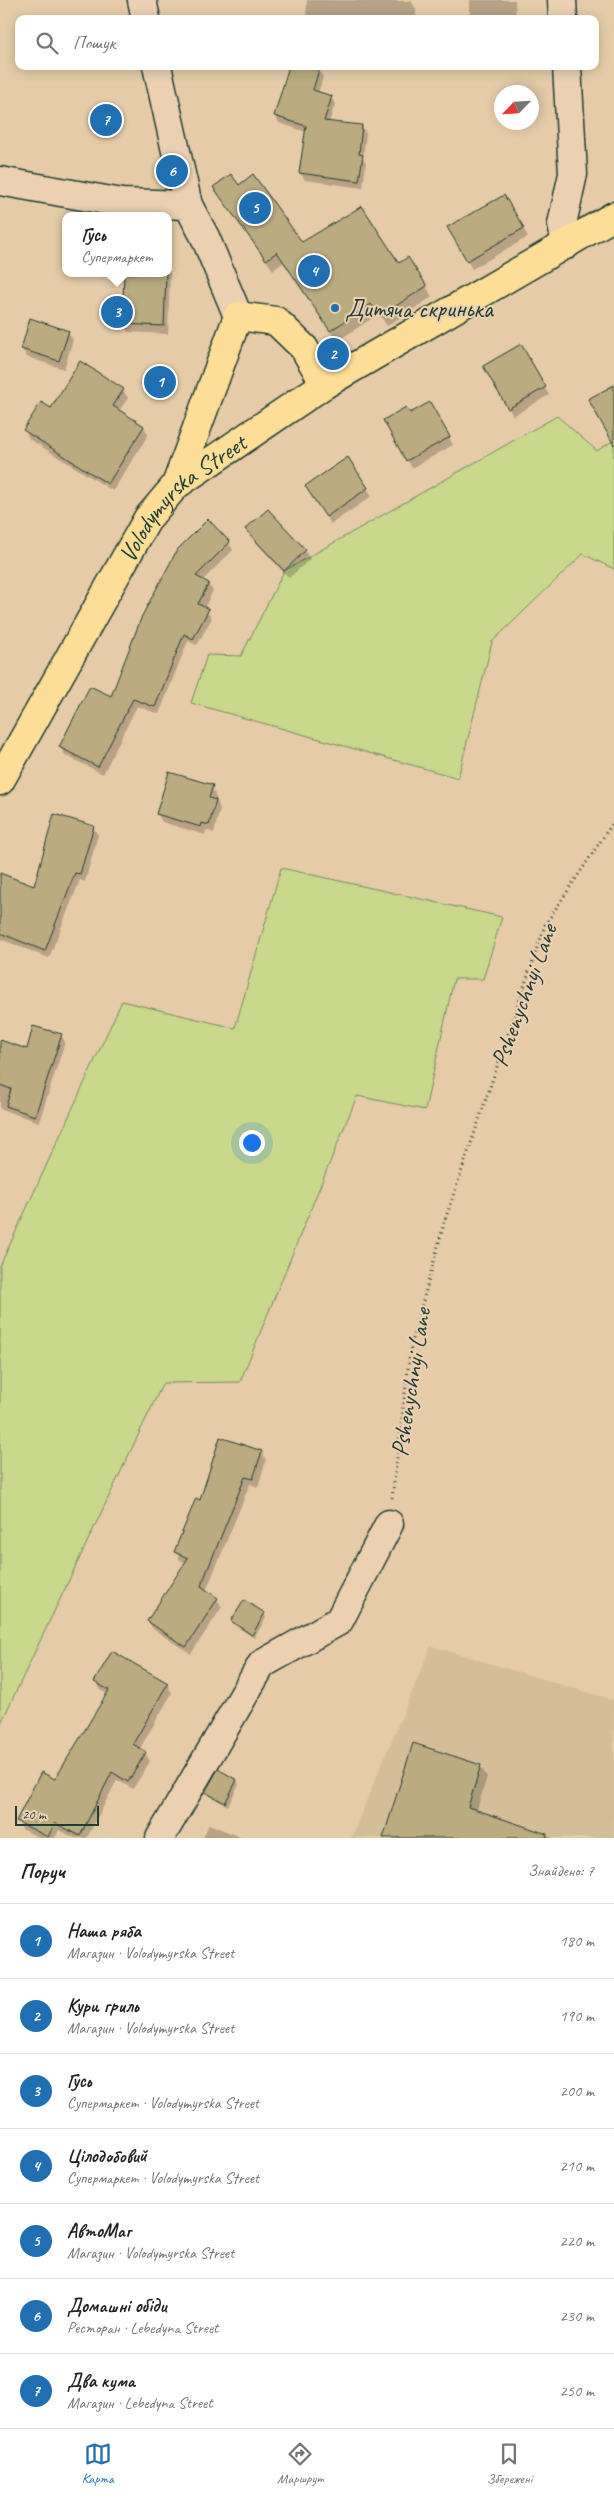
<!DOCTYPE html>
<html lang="uk">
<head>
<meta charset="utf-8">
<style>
	:root { --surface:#fff; --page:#f6f6f6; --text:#222; --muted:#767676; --line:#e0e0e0; --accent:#1f6fb2 }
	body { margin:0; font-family:Caveat,sans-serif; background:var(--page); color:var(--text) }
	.compass { position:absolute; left:494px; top:85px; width:45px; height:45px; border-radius:50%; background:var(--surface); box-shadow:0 2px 12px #0003; rotate:245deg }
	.scale { position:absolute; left:15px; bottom:12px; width:84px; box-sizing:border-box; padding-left:5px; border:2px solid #1f3d34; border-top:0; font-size:14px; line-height:18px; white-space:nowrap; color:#1f3d34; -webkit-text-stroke:4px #ebd0b2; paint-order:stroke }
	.you { position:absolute; left:251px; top:1142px; width:18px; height:18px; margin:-12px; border:4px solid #fff; border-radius:50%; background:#1a73e8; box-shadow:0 0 0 8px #1a73e833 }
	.badge { display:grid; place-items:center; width:32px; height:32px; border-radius:50%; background:var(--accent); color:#fff; font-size:16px; font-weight:700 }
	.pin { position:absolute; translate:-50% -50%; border:2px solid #fff; box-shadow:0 1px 5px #0006 }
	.popup { position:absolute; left:62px; top:212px; width:110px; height:65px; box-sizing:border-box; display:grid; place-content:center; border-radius:10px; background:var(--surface); filter:drop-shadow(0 1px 4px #0005); font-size:16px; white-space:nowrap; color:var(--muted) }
	.popup b { font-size:19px; color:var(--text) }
	.popup::after { content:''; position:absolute; left:50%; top:100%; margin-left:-10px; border:10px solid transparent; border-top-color:var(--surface) }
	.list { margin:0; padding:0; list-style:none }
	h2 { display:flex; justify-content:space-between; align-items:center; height:65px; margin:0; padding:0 20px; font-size:21px }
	h2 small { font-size:16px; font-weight:400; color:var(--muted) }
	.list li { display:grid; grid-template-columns:32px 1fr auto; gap:15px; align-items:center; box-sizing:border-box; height:75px; padding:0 20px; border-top:1px solid var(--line) }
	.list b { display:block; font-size:19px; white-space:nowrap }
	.list p { margin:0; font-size:16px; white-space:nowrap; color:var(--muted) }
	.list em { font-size:16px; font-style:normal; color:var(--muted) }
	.icon { flex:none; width:28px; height:28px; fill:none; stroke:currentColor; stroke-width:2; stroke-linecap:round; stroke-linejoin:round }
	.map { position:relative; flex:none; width:614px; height:1838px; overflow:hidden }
	.search { position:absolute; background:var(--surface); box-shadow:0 2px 12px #0003; left:15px; right:15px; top:15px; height:55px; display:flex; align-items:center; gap:12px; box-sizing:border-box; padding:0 18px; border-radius:10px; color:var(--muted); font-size:19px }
	.sheet { height:590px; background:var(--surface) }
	nav { display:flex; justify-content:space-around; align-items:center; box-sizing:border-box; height:70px; border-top:1px solid var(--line); background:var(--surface); font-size:14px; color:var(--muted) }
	nav a { display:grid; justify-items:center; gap:2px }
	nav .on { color:var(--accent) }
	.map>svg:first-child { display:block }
</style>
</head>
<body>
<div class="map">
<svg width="614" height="1838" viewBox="0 0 614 1838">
	<rect width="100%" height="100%" fill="#e5cba8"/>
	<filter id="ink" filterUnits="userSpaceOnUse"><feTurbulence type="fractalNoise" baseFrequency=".02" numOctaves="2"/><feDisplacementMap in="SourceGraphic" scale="10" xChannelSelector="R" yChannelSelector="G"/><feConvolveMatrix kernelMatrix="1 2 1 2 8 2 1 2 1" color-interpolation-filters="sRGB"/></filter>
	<g filter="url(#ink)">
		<path fill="#d4be9a" d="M431,1646L614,1700V1838H351Z"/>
		<g fill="#c9d88b" stroke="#748a60">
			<path d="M557,416L597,451L614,440V569L583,554L492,642L458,778L191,703L207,655L241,656L284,571Z"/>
			<path d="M281,868L502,917L483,979H454L425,1110L357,1096L240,1382L163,1383L0,1725V1266L122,1001L235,1028Z"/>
		</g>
		<g fill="#0003">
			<path d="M307,0L411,1L416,9V19H306Z"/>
			<path d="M470,0H515L516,19H470Z"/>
			<path d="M318,70L323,77L318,93L331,97L335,104L329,123L362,126L366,134L363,158L366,163L363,188L305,180L300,173L306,132L279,123L275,116Z"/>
			<path d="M239,186L302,244L399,264L426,286L432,297L387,326L379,314L337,341L284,262L273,270L214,187Z"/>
			<path d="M504,196L528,237L472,269L449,228Z"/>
			<path d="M168,269L170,273L168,334L128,332L123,324L125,273H168Z"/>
			<path d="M68,332L73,340L64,369L27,357L22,349Z"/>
			<path d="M520,346L549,395L513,416L485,366Z"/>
			<path d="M123,390L128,398L119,411L144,426L148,435L113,491L29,439L25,430L51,410Z"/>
			<path d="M430,403L453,445L412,468L385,420L409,415Z"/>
			<path d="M348,459L372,496L331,524L311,495Z"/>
			<path d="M247,530L305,551L310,559L289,578L252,538Z"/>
			<path d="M229,543L233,550L202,581L208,584L213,591L204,608L212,618L197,645L188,641L159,714L137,706L103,774L65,755L60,747L112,698L143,617Z"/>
			<path d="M212,787L220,809L214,833L206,830L205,835L162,822L158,814Z"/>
			<path d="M93,827L98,835L85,882L80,880L49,958L0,939V878L34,887Z"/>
			<path d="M61,1035L65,1042L39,1122L0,1109V1041L27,1051Z"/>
			<path d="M262,1452L266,1460L258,1487L250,1484L206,1591L217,1599L222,1607L191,1654L153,1629L148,1621L186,1563L180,1560L176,1552Z"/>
			<path d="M264,1614L266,1618L254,1638L234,1625L232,1621Z"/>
			<path d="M112,1653L167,1684L172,1693L139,1750L145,1753L150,1761L133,1789L117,1780L87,1838H75L59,1830L55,1838H40L22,1829L17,1821L56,1781L108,1694L100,1690L96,1682Z"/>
			<path d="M480,1766L487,1777L476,1812L553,1838H385Z"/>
			<path d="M236,1780L239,1784L228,1806L209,1796L207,1792Z"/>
			<path d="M209,1824L242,1838H203Z"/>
		</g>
		<g fill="#baab80" stroke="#1f3d34">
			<path d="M289,66H320L313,90L332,96L324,121L362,125L359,154L363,155L359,181L299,173L306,126L274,116Z"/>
			<path d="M231,174L239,185L253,174L302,242L362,206L399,263L408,257L427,286L380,316L371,304L330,331L277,252L266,260L213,187Z"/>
			<path d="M504,195L524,228L467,261L447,227Z"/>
			<path d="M124,273H166L164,326L122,324Z"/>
			<path d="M30,318L69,331L59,361L21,349Z"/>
			<path d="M521,344L546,387L508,409L483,366Z"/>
			<path d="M80,361L124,389L113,406L144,426L108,484L23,430L41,402L51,408Z"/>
			<path d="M614,385V445L588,399Z"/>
			<path d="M430,402L450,437L406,461L383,420L406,407L410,413Z"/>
			<path d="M348,457L368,488L326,517L305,486Z"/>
			<path d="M268,509L306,550L284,571L245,529Z"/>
			<path d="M208,519L230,542L196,576L209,583L198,604L209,609L193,639L184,634L155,707L133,699L98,767L59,747L90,686L111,696L142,616L177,550Z"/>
			<path d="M169,772L213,785L209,798L216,800L209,825L202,823L201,827L156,814Z"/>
			<path d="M54,814L94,826L80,874L75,873L45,951L0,933V873L34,886Z"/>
			<path d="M33,1026L62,1034L35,1116L6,1106L11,1089L0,1085V1040L27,1049Z"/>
			<path d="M220,1437L262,1451L253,1479L245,1477L201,1586L218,1598L186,1647L147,1621L188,1558L174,1552L196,1498L200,1500Z"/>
			<path d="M244,1600L265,1613L252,1635L231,1621Z"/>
			<path d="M112,1651L168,1683L133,1744L146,1752L128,1782L112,1772L80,1836L55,1823L48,1837L16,1821L41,1772L55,1779L109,1690L94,1682Z"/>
			<path d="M413,1743L481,1765L468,1807L547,1834L546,1838H383Z"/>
			<path d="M218,1769L237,1780L225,1803L205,1792Z"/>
		</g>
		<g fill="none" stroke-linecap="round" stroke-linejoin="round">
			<g stroke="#1f3d34" stroke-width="31">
				<g id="minor">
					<path d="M142,0L146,19"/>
					<path d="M562,0L563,19"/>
					<path d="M157,66L188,205"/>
					<path d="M0,181L122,203L188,205L205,237L238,316"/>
					<path d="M566,245L562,224L573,174L567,66"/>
					<path d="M160,1838L262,1664L339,1621L389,1524"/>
				</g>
			</g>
			<g stroke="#1f3d34" stroke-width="31">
				<g id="major">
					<path d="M176,485L238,316L276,321L304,348L325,384"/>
					<path id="s1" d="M0,781L148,518L176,485L325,384L614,216"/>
				</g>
			</g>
			<path stroke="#1f3d34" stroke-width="3" stroke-dasharray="1 4" stroke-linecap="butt" d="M392,1498L411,1345L445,1220L545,925L614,821"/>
			<use href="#minor" stroke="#ebd0b2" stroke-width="28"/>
			<use href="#major" stroke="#fdde96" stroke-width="28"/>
		</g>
	</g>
	<circle fill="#1f6fb2" stroke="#ebd0b2" stroke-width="2" cx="335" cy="308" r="5"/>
	<g text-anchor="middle" stroke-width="4" stroke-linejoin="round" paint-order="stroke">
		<g font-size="25" fill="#1f3d34" stroke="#ebd0b2" text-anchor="start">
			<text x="345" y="317">Дитяча скринька</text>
		</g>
		<g font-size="25" fill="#1f3d34" stroke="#ebd0b2">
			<text dy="9" stroke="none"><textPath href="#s1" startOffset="340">Volodymyrska Street</textPath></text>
			<text transform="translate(523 995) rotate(-70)" y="9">Pshenychnyi Lane</text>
			<text transform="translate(410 1382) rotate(-81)" y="9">Pshenychnyi Lane</text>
		</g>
	</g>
</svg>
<svg class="compass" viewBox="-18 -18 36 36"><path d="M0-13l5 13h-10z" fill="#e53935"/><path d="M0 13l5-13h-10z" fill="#767676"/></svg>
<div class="scale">20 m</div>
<div class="you"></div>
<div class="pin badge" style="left:160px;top:382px">1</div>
<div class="pin badge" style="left:333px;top:354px">2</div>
<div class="pin badge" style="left:117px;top:312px">3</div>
<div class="popup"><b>Гусь</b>Супермаркет</div>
<div class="pin badge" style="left:314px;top:271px">4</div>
<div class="pin badge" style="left:255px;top:208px">5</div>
<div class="pin badge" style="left:172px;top:171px">6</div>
<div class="pin badge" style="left:106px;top:120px">7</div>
<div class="search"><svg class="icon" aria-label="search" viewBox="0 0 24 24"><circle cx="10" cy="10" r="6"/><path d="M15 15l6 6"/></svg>Пошук</div>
</div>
<section class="sheet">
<h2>Поруч<small>Знайдено: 7</small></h2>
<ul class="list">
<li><span class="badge">1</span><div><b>Наша ряба</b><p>Магазин · Volodymyrska Street</p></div><em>180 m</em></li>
<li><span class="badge">2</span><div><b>Кури гриль</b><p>Магазин · Volodymyrska Street</p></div><em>190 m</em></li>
<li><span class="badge">3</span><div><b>Гусь</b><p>Супермаркет · Volodymyrska Street</p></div><em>200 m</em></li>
<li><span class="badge">4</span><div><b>Цілодобовий</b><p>Супермаркет · Volodymyrska Street</p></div><em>210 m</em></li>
<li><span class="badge">5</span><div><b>АвтоМаг</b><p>Магазин · Volodymyrska Street</p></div><em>220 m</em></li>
<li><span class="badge">6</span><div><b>Домашні обіди</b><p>Ресторан · Lebedyna Street</p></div><em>230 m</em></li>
<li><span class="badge">7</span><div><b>Два кума</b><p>Магазин · Lebedyna Street</p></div><em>250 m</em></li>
</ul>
</section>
<nav>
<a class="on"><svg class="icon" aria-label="map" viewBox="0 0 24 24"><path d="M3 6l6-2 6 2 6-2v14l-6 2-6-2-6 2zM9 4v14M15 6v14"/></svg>Карта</a>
<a><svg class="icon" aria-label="directions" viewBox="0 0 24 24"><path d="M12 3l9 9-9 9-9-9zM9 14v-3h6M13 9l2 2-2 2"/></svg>Маршрут</a>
<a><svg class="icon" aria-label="saved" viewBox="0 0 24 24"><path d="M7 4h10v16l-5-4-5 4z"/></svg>Збережені</a>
</nav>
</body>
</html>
